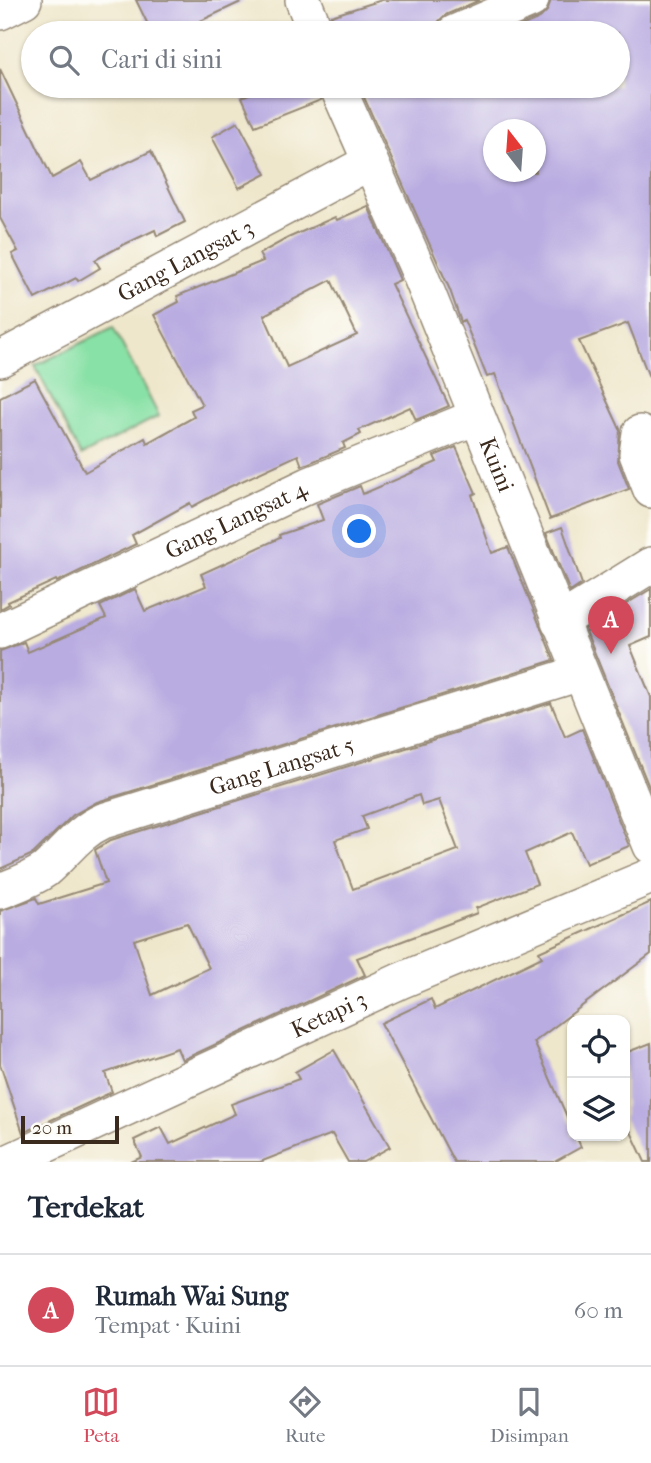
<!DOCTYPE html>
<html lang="id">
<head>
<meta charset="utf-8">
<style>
	:root { --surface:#fff; --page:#f6f6f7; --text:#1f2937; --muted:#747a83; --line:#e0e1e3; --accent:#d1495b }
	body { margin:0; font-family:"IM FELL French Canon",serif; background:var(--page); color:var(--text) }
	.controls { position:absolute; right:21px; bottom:21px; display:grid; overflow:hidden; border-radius:14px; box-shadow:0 2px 5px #0004 }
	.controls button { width:63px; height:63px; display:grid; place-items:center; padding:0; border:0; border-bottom:2px solid var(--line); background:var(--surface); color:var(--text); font:35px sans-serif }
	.compass { position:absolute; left:483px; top:119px; width:63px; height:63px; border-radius:50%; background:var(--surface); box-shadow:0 2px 5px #0004; rotate:343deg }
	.scale { position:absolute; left:21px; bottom:18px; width:98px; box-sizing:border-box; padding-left:7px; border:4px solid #3b2a1e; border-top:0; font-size:19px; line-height:24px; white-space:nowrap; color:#3b2a1e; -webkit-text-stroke:5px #fdfcf7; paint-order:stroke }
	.you { position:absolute; left:360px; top:532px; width:24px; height:24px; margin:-18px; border:5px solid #fff; border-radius:50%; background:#1a73e8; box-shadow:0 0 0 10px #1a73e833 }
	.badge { display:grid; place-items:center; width:46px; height:46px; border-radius:50%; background:var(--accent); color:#fff; font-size:23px; font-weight:700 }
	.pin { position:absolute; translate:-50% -58px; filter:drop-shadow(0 2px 4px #0008) }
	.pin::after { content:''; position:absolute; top:37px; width:24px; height:21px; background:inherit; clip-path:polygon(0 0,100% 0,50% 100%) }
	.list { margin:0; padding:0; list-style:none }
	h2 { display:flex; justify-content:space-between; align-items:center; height:91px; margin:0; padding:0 28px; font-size:30px }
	h2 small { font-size:23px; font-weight:400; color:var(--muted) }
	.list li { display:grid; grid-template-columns:46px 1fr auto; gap:21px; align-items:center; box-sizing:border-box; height:112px; padding:0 28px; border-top:2px solid var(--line) }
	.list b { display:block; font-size:26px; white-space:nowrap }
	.list p { margin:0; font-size:23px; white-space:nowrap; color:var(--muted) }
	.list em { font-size:23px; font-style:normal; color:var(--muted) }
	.icon { flex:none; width:38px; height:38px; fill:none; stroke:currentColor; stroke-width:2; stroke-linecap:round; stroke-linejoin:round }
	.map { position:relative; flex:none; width:651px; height:1162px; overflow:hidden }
	.search { position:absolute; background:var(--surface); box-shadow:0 2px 5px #0004; left:21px; right:21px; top:21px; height:77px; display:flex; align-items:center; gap:18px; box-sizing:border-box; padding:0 24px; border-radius:38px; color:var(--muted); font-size:26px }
	.sheet { height:203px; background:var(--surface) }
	nav { display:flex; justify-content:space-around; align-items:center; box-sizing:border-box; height:98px; border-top:2px solid var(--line); background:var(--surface); font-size:19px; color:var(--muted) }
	nav a { display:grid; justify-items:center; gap:4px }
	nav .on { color:var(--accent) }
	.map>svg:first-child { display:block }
</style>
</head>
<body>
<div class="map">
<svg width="651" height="1162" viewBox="0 0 651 1162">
	<rect width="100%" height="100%" fill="#fdfcf7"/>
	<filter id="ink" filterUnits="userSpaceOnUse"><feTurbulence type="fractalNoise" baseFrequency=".0143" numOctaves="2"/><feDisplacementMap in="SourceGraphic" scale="14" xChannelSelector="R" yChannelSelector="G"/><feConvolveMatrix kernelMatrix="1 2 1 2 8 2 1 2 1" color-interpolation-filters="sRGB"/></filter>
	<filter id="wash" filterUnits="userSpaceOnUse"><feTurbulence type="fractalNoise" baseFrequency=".00686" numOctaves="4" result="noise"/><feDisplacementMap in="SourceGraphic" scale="28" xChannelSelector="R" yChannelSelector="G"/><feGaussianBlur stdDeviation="1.57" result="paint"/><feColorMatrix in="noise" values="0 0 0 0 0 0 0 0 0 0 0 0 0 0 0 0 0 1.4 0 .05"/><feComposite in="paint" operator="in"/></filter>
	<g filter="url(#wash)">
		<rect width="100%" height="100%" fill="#efe7cc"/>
		<path fill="#88e1a6" stroke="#628662" stroke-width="2" d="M113,327L159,416L81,456L35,366Z"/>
		<g id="blocks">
			<g fill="#b9ace1" fill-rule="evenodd">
				<path d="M136,0H245L175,33H152Z"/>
				<path d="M382,0H480L445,15L438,22L434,33H336L331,16Z"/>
				<path d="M551,0H651V377H649L628,323L579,341L620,429L618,461L629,489L550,519L495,374L487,377L464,320L461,322L450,290L359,86H618V33H505L540,18L547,11ZM494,130H536V172H494Z"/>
				<path d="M0,69L52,178L81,162L91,180L151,151L185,222L157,236L155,230L123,245L95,260L100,268L78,281L76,278L35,299L12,254L18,251L0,218Z"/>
				<path d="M267,86H317L321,100L255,126L242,97Z"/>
				<path d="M238,122L266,174L239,188L212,137Z"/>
				<path d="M368,206L400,280L391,284L449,406L416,420L410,407L359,430L361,434L343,443L345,448L302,466L298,455L229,487L192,507L190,503L132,535L136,544L57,582L56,580L8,602L9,604L0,609V397L35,379L85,472L145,438L147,443L194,417L191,410L202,405L154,315L179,302L177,296L263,261L259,254L288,238L335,217L337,220ZM331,280L357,335L287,367L264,315Z"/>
				<path d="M456,447L476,493L472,495L492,553L508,547L554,660L97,802L73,815L33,854L0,869V651L24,642L28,652L106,618L100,606L135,589L145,611L206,586L201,574L280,538L279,535L323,520L317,504L360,486L363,494L437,462L434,456Z"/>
				<path d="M562,527L582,584L570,592L546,533Z"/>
				<path d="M651,589V637L630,646L651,697V792L585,629Z"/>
				<path d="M551,703L565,737L582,729L629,846L586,864L572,832L525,853L537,884L476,908L477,913L357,958L365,975L182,1060L177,1048L105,1073L112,1092L23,1133L0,1064V911L36,898L39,904L106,883L95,850L111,840ZM419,795L422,805L439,800L458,850L353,889L335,840L367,829L362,816ZM187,923L209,968L152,995L134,940Z"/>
				<path d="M651,902V954L534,1042L572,1128V1136H576L581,1147L554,1162H454L381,1023L431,999L435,1009L542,957L539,952Z"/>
				<path d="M651,1043V1162H645L625,1119V1053Z"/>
				<path d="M334,1050L390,1147L363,1162H348L332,1134L260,1162H131L142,1157L134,1140L161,1127L170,1144L235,1114L231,1104L299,1079L295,1072Z"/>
			</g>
		</g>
	</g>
	<g filter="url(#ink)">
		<use href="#blocks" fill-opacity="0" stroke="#958875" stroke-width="2"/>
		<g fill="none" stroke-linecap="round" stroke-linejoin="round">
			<g stroke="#958875" stroke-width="38">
				<g id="street">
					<path d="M303,0L316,33"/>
					<path d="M0,12L24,0"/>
					<path d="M454,33L531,0"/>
					<path id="s1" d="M337,86L419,272L651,846"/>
					<path id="s2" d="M0,359L370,162"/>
					<path d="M640,433L637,454L651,490"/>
					<path d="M559,622L651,565"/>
					<path id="s3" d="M0,631L309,485L476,417"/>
					<path id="s4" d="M0,891C15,885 31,880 45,870C65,853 78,832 103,821L580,673"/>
					<path id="s5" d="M9,1162L400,981L651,876"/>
				</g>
			</g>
			<use href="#street" stroke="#fff" stroke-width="35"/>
		</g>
	</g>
	<g text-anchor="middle" stroke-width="5" stroke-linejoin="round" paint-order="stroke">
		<g font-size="23" fill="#3b2a1e" stroke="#fdfcf7">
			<text dy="8" stroke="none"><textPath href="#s2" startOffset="210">Gang Langsat 3</textPath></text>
			<text dy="8" stroke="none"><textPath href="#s1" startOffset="411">Kuini</textPath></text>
			<text dy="8" stroke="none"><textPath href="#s3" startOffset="261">Gang Langsat 4</textPath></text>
			<text dy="8" stroke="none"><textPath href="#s4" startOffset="313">Gang Langsat 5</textPath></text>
			<text dy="8" stroke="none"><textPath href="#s5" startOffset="352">Ketapi 3</textPath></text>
		</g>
	</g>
</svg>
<div class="controls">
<button><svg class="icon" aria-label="locate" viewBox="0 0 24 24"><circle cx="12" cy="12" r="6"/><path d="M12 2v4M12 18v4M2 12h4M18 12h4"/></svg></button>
<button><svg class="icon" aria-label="layers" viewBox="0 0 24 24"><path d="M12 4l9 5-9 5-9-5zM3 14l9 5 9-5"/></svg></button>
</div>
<svg class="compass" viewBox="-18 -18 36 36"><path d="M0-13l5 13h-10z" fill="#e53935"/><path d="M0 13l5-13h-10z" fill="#747a83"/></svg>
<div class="scale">20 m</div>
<div class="you"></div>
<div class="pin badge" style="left:611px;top:654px">A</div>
<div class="search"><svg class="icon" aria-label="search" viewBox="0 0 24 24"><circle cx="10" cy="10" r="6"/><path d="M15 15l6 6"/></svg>Cari di sini</div>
</div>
<section class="sheet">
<h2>Terdekat<small></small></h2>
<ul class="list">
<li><span class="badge">A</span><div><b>Rumah Wai Sung</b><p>Tempat · Kuini</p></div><em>60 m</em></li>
</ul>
</section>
<nav>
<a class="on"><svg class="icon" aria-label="map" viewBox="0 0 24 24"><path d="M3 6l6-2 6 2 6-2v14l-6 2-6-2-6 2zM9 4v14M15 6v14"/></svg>Peta</a>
<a><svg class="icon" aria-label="directions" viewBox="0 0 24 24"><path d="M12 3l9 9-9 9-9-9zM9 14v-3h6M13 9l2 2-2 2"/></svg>Rute</a>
<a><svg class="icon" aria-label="saved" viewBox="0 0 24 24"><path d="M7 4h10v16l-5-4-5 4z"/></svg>Disimpan</a>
</nav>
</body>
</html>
